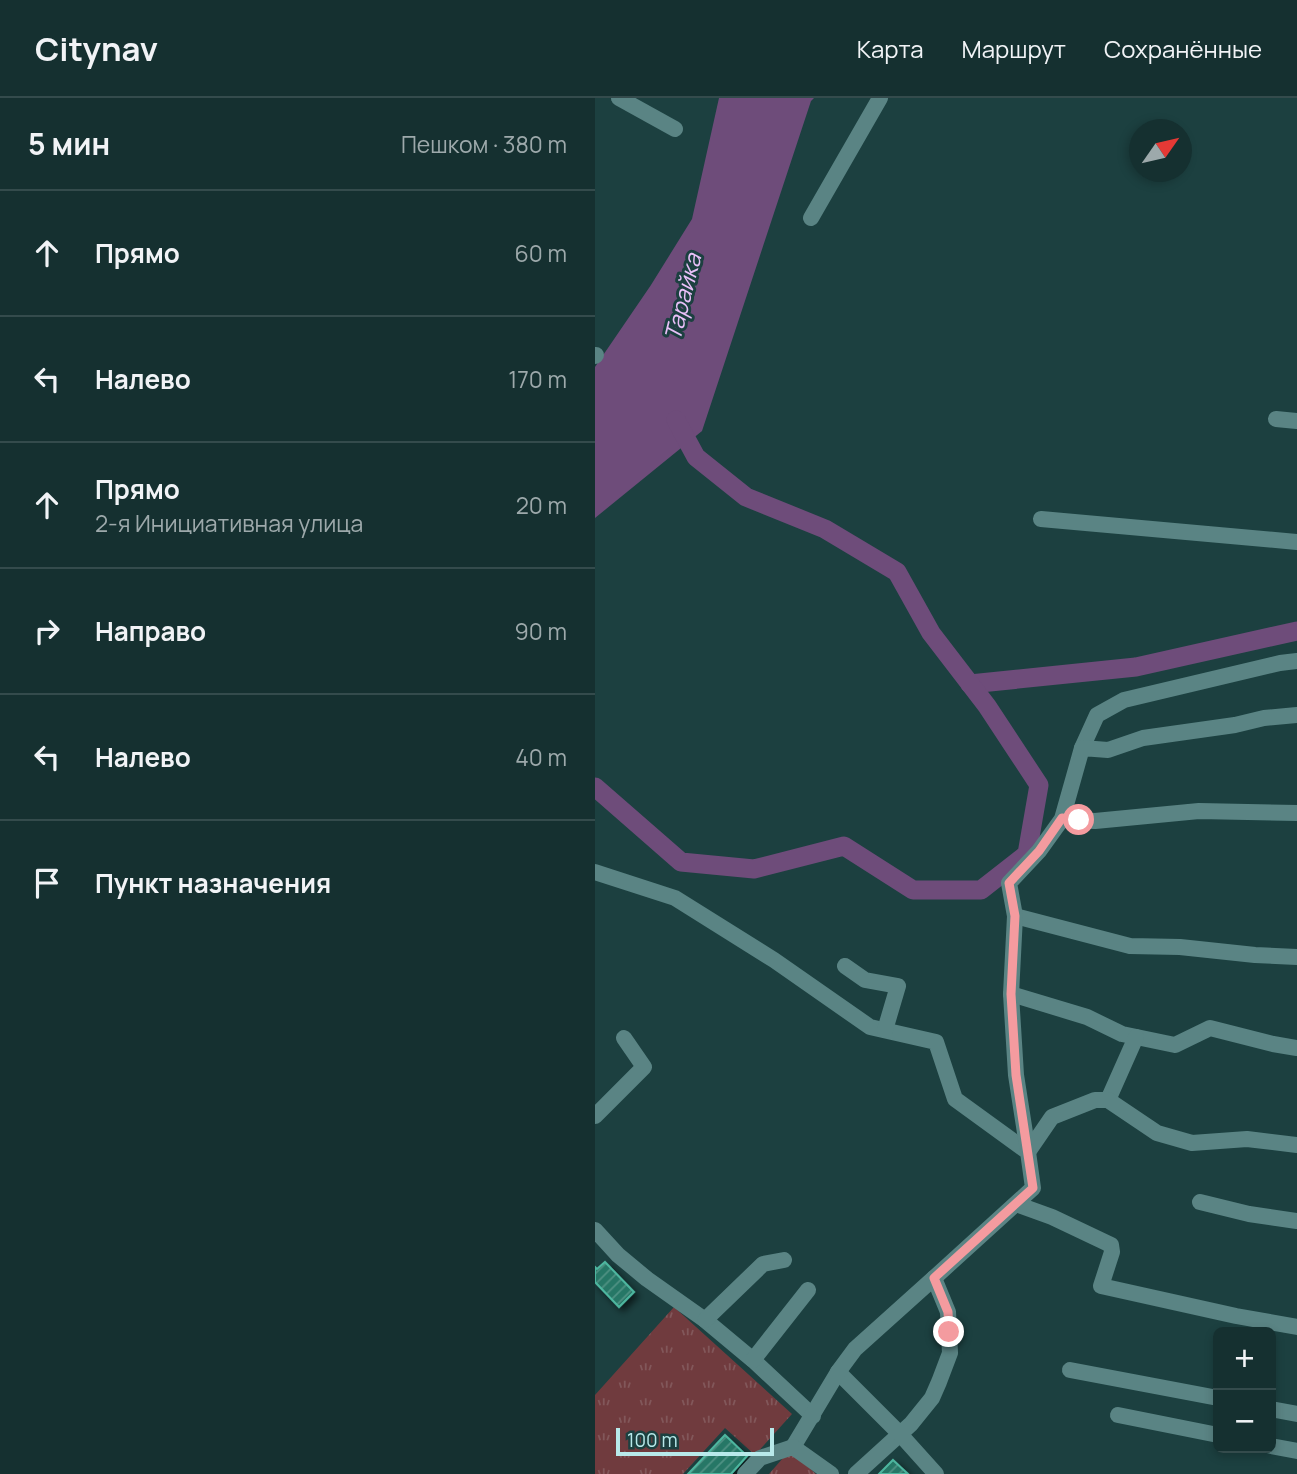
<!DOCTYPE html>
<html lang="ru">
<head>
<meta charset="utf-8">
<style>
	:root { --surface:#153030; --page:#1e3838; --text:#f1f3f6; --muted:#9da9ab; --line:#344b4c }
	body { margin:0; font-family:Manrope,sans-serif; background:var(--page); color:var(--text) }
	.controls { position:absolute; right:21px; bottom:21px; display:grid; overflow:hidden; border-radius:10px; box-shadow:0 4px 10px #0003 }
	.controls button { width:63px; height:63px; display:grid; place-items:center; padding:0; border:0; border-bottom:2px solid var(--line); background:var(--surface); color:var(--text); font:35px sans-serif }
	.compass { position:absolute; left:534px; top:21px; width:63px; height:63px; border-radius:50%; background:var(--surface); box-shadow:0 4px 10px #0003; rotate:56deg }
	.scale { position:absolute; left:21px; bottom:18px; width:158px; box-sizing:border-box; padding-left:7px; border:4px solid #b8e9ea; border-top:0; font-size:19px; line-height:24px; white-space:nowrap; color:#b8e9ea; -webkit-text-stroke:5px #1c4040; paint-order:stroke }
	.stop { position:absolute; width:21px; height:21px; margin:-16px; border:5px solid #f49b9f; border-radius:50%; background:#fff }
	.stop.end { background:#f49b9f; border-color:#fff; box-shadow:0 2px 7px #0008 }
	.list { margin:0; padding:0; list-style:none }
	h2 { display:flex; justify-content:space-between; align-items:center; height:91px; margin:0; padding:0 28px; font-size:30px }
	h2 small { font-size:23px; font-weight:400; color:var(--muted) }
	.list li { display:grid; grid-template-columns:46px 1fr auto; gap:21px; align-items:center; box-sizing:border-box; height:126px; padding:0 28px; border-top:2px solid var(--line) }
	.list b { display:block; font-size:26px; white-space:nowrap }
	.list p { margin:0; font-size:23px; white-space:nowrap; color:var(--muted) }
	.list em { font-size:23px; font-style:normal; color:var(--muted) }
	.icon { flex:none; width:38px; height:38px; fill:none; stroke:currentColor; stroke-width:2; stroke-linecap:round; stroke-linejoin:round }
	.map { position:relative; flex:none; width:702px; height:1376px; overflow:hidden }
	header { display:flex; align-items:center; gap:42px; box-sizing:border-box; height:98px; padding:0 35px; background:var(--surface); border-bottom:2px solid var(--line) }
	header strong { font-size:33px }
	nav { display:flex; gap:38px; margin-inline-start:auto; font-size:24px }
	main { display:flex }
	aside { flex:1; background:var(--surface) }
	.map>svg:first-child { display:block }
</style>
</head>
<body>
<header>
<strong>Citynav</strong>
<nav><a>Карта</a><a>Маршрут</a><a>Сохранённые</a></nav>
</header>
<main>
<aside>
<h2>5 мин<small>Пешком · 380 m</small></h2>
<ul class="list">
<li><svg class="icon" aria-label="ahead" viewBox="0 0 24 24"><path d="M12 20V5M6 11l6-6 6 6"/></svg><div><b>Прямо</b></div><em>60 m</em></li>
<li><svg class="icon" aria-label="left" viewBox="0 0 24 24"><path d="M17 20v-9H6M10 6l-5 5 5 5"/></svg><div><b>Налево</b></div><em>170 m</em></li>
<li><svg class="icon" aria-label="ahead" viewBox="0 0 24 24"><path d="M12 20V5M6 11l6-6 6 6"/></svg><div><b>Прямо</b><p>2-я Инициативная улица</p></div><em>20 m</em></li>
<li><svg class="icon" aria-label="right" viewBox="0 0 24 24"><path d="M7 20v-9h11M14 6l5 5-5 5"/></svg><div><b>Направо</b></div><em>90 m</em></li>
<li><svg class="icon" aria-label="left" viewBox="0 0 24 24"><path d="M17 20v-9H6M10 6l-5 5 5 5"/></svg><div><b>Налево</b></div><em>40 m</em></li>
<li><svg class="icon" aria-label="arrive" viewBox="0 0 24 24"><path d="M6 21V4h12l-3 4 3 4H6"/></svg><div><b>Пункт назначения</b></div></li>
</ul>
</aside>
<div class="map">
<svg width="702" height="1376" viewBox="0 0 702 1376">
	<defs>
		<pattern id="park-tufts" width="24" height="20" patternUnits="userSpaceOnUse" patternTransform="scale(1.75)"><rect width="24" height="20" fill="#703b3e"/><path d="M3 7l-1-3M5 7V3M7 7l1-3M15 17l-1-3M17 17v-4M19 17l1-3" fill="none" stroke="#82575a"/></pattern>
		<pattern id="building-hatch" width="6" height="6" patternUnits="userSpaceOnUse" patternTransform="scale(1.75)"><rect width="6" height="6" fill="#277766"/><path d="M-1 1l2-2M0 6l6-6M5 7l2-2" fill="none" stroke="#4e9183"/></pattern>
		<filter id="shadow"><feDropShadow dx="4" dy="4" stdDeviation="3.5" flood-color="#0009"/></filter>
	</defs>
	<rect width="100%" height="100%" fill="#1c4040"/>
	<g fill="url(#park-tufts)">
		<path d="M79,1209L197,1316L160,1357L130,1330L88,1376H0V1297Z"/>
		<path d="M195,1352L221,1376H174Z"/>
	</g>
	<path fill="#6e4c7a" d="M124,0H219L216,3L107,333L0,420V269L56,187L97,121Z"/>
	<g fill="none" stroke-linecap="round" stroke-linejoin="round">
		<g stroke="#6e4c7a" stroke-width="19">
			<path d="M375,586L541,569L702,533"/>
			<path d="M0,689L86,764L159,771L249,748L318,792H386L432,756L444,687L392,608L336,535L302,474L230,431L151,399L101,359L81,322"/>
		</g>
	</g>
	<g fill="url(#building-hatch)" stroke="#4eb69f" stroke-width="2" filter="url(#shadow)">
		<path d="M10,1164L39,1194L24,1209L0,1184V1169L2,1171Z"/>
		<path d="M130,1337L152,1358L136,1376H93Z"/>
		<path d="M298,1362L313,1376H284Z"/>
	</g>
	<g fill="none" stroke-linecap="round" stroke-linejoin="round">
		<g stroke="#5a8484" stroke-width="16">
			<path d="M24,0L80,31"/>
			<path d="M216,120L285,0"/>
			<path d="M0,258L1,257"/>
			<path d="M681,321L702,323"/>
			<path d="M446,421L702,444"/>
			<path d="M487,650L502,617L529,602L685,565L702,563"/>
			<path d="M467,721L500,723L604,713L702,715"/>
			<path d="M0,774L80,800L179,862L275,929L341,944L360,1001L433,1054L438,1090L339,1180L353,1214L355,1255L344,1284L337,1300L316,1326L261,1376"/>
			<path d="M420,818L535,848L585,849L660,857L702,859"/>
			<path d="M250,868L270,882L303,888L290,932"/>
			<path d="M416,896L492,919L527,936L580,947L615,930L678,946L702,950"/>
			<path d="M513,1002L541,939"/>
			<path d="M0,1018L49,969L29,940"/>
			<path d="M433,1054L421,977L416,896L420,818L414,785L444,753L467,721L487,650L513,652L548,640L640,627L669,620L702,617"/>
			<path d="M433,1054L457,1019L500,1002H513L562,1035L597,1045L652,1041L702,1047"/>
			<path d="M605,1104L654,1116L702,1123"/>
			<path d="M421,1106L457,1119L516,1147L517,1154L506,1188L641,1218L702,1229"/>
			<path d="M0,1132L23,1157L52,1181L110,1222L158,1262L218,1318"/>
			<path d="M110,1222L168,1166L189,1162"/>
			<path d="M158,1262L213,1192"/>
			<path d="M475,1272L623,1300"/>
			<path d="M243,1274L305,1336L341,1376"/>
			<path d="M676,1311L702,1316"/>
			<path d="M523,1317L623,1337"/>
			<path d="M676,1348L702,1353"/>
			<path d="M198,1349L243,1274L260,1251L339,1180"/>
			<path d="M150,1376L165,1360L198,1349L236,1376"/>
		</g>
	</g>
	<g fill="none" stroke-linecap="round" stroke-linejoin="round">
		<path stroke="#f49b9f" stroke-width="9" d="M354,1234L353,1214L339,1180L438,1090L421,977L416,896L420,818L414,785L444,753L467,720L484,722"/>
	</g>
	<g text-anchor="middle" stroke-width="6" stroke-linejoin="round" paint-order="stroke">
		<g font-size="23" font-style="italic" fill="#eac0f9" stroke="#1c4040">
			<text transform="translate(88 199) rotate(-76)" y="8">Тарайка</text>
		</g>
	</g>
</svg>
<div class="controls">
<button>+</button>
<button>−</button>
</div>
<svg class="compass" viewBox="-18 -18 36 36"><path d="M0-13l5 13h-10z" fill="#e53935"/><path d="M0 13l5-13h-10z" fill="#9da9ab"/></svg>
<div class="scale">100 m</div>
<div class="stop" style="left:484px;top:722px"></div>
<div class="stop end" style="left:354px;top:1234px"></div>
</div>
</main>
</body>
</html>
